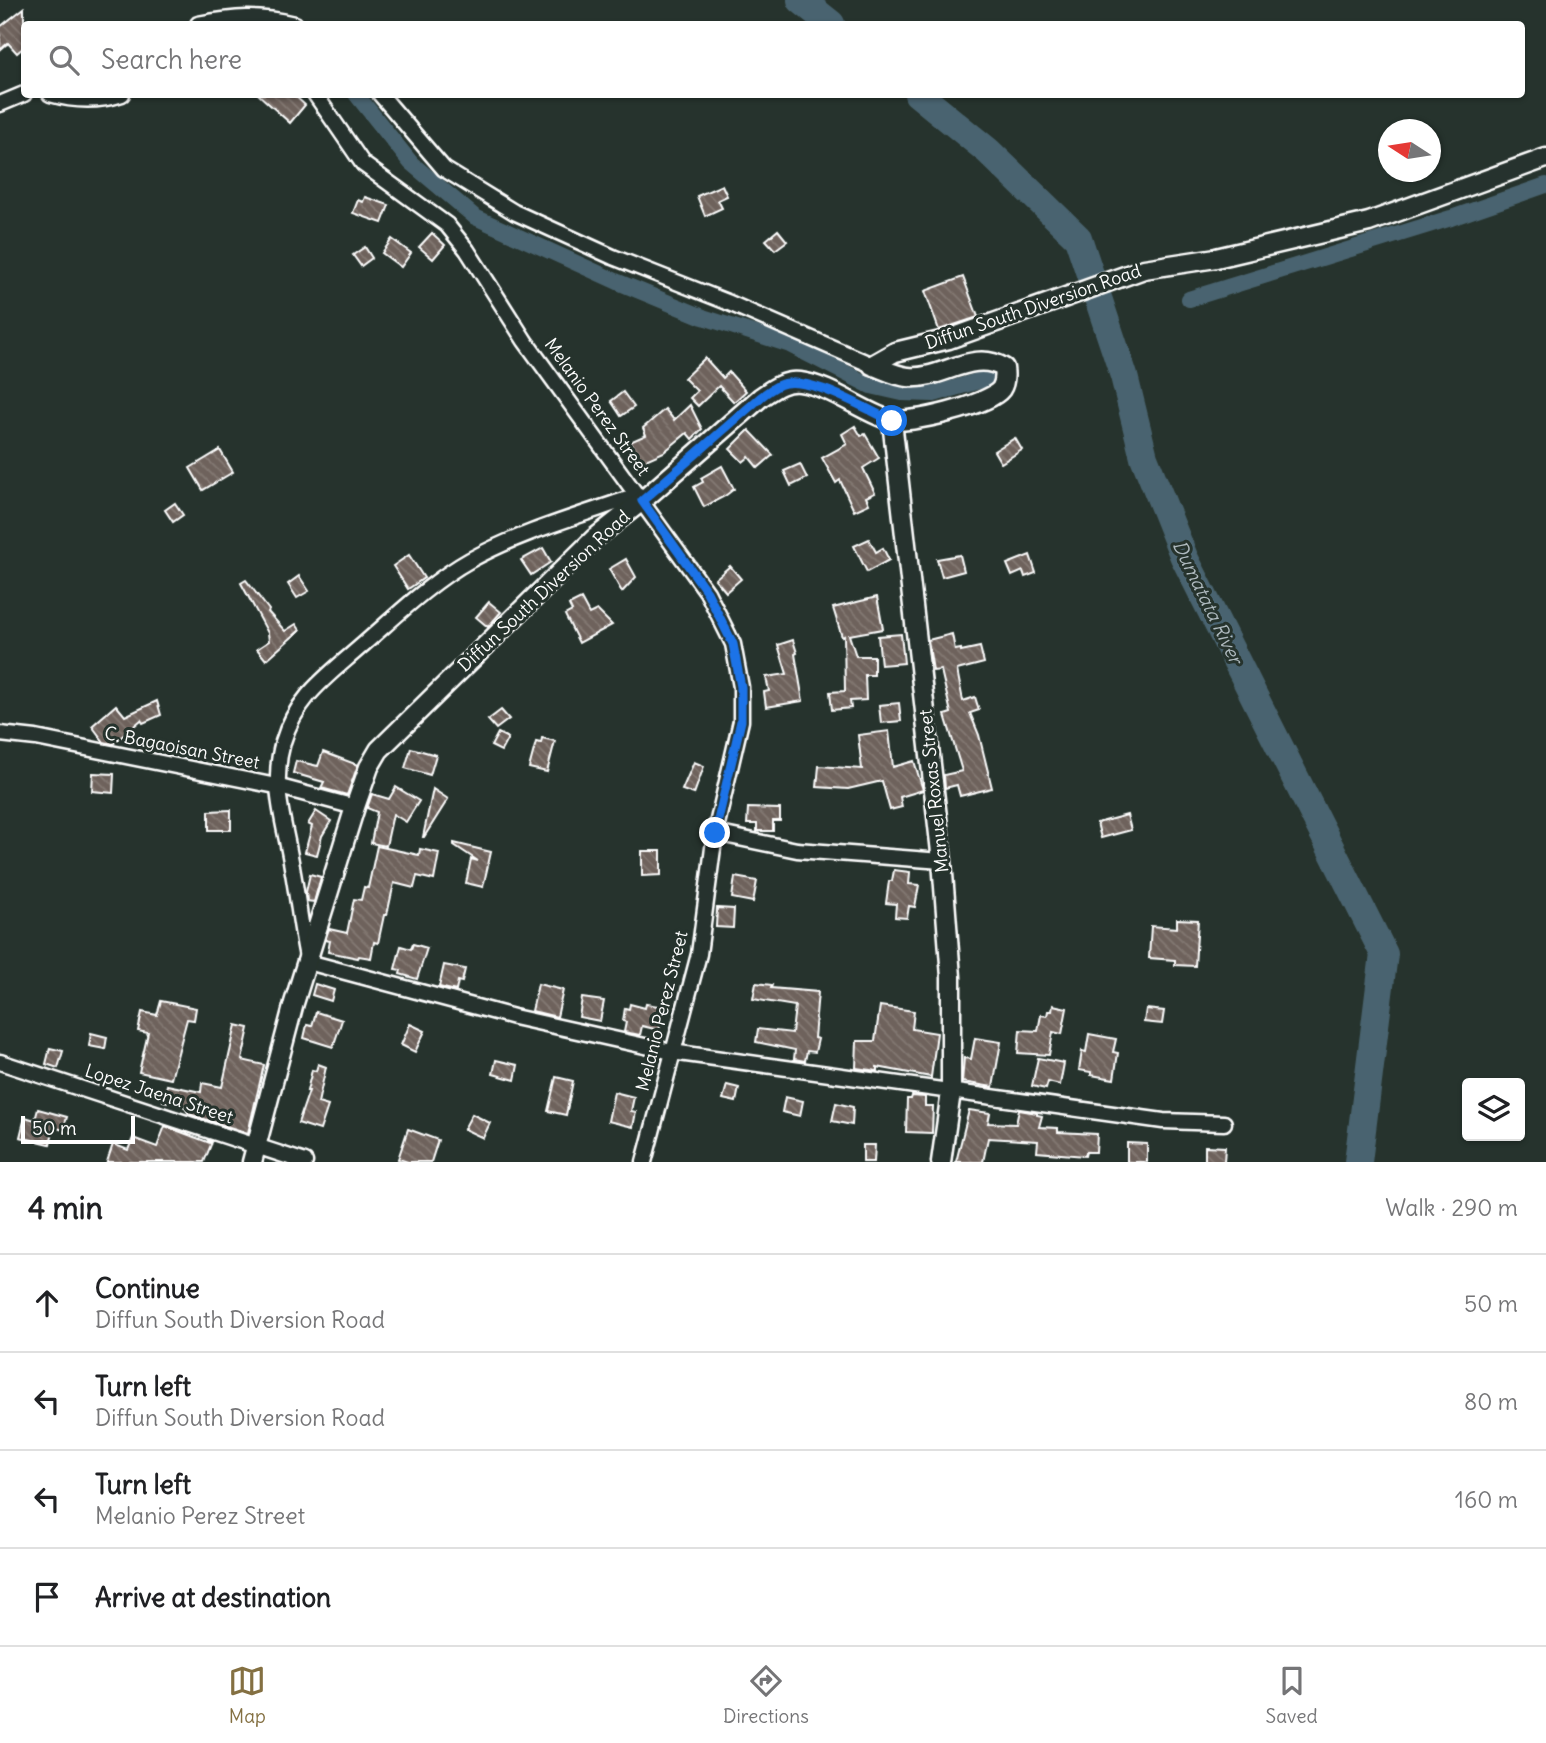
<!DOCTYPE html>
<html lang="en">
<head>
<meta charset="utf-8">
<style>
	:root { --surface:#fff; --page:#f2f2f2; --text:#202124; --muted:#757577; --line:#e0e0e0; --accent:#847042 }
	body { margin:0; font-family:Delius,sans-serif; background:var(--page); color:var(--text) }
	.controls { position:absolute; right:21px; bottom:21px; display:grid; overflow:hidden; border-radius:7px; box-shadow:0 2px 5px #0004 }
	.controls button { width:63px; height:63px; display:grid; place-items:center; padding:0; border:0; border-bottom:2px solid var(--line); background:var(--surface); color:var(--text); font:35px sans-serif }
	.compass { position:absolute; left:1378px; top:119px; width:63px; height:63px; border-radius:50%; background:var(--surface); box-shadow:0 2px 5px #0004; rotate:282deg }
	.scale { position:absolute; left:21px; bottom:18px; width:114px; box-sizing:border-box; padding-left:7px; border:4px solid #fff; border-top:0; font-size:19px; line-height:24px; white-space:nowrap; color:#fff; -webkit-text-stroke:5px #26332d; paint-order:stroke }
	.stop { position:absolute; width:21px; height:21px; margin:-16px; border:5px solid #1a73e8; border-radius:50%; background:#fff }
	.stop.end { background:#1a73e8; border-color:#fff; box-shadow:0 2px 7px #0008 }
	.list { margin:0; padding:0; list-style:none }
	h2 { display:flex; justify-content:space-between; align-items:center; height:91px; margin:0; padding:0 28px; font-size:30px }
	h2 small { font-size:23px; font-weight:400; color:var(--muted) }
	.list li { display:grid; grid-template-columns:46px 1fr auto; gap:21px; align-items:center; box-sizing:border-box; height:98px; padding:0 28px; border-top:2px solid var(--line) }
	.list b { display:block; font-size:26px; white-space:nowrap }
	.list p { margin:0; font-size:23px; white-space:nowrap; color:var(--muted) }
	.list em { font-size:23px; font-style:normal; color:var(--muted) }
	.icon { flex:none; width:38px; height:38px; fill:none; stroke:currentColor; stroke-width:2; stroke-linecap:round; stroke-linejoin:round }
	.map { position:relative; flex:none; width:1546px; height:1162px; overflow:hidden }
	.search { position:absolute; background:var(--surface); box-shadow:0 2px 5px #0004; left:21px; right:21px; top:21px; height:77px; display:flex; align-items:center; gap:18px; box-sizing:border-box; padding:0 24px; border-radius:7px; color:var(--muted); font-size:26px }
	.sheet { height:483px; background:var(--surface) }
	nav { display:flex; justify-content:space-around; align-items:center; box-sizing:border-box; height:98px; border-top:2px solid var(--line); background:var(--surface); font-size:19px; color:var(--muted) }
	nav a { display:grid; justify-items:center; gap:4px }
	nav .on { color:var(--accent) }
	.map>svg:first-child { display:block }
</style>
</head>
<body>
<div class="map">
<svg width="1546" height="1162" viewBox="0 0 1546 1162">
	<defs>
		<pattern id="building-back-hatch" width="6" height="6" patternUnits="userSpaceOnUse" patternTransform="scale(1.75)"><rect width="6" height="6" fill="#6e625c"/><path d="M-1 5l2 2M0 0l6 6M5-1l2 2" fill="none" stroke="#847a74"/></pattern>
	</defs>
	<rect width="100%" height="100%" fill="#26332d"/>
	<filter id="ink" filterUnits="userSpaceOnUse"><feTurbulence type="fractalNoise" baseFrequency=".0143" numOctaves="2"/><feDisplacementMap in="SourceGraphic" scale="14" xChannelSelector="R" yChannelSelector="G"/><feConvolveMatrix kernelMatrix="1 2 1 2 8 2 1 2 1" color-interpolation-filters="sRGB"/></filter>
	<g filter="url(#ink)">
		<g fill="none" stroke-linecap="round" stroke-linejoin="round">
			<g stroke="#4a646f" stroke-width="16">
				<path d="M356,94L411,163L475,217L618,282L703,317L790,345L871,386L902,393L934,394L992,377"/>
				<path d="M1189,299L1451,218L1546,185"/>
			</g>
			<g stroke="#4a646f" stroke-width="28">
				<path d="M801,0L831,24"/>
				<path d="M918,94L988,151L1078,238L1124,376L1144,457L1184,557L1384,954L1358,1162"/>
			</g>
		</g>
		<g fill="url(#building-back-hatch)" stroke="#fff" stroke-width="2">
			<path d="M24,8V47L17,53L8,43L0,50V27Z"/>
			<path d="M258,94H293L305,105L290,123Z"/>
			<path d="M722,185L727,196L718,200L722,208L705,216L697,196Z"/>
			<path d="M365,197L389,205L382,223L353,213L358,200L363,202Z"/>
			<path d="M778,230L787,241L775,250L766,240Z"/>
			<path d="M432,233L445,245L433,259L419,247Z"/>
			<path d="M392,239L411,253L401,267L382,253Z"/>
			<path d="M365,247L372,258L361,266L353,255Z"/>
			<path d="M963,277L978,317L939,330L925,291Z"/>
			<path d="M705,358L723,378L729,372L746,391L734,402L719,386L698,406L690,398L697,391L684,378Z"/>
			<path d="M623,392L634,407L621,416L611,401Z"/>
			<path d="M690,405L702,429L692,439L687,433L664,452L639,463L630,442L646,435L643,428L665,409L674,420Z"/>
			<path d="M855,426L861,436L865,434L879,458L863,468L875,493L866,497L869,504L854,511L840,480L836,483L822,458L847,444L842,434Z"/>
			<path d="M749,430L773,455L758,468L749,457L743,462L730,449Z"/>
			<path d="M1015,438L1022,450L1001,463L994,451Z"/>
			<path d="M220,450L233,472L203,490L190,468Z"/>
			<path d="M800,464L807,478L791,486L784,471Z"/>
			<path d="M722,466L734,489L725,496L704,507L694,487L703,482L701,478Z"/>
			<path d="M175,503L183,515L173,522L165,510Z"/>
			<path d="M869,539L876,552L883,548L889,560L867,572L854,546Z"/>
			<path d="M543,548L551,562L531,575L521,560Z"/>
			<path d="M409,555L424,578L408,589L393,566Z"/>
			<path d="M960,555L964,571L942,577L937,559Z"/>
			<path d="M1030,555L1036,573L1025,577L1023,571L1012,576L1007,564Z"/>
			<path d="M626,559L636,577L622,592L609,569Z"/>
			<path d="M730,566L741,579L726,592L715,579Z"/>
			<path d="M299,576L309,591L297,598L288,584Z"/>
			<path d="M246,580L269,610L268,612L285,631L296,624L300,630L266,660L257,649L269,641L268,633L241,583Z"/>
			<path d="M877,597L883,629L849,635L856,656H874V675H865L866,700L850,701L851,708L832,710L830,692L845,691L844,636L842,637L833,608Z"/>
			<path d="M581,599L589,614L597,610L612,625L579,643L565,615L572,611L569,605Z"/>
			<path d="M489,602L501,612L488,627L476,617Z"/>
			<path d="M901,634L904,663L881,665L878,636Z"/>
			<path d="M952,634L955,650L961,649V651L980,647L984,663L957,670L963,701L975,697L979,710L970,713L979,735L992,788L960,796L957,785L945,788L944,775L962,771L945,715L951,713L941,670L933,671L928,640Z"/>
			<path d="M793,640L797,653L795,654L803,701L766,707L764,692L769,691L766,677L787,674L778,645Z"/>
			<path d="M157,701L161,715L143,723L141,720L113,744L104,742L92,726L116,705L125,716Z"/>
			<path d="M899,703L901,721L881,723L879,705Z"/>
			<path d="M501,710L509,719L496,729L488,720Z"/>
			<path d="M889,731L893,767L914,761L923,790L900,797L902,807L890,810L882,781L848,789L817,787L819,766L862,769L858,735Z"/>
			<path d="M498,733L508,738L501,751L491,746Z"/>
			<path d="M542,738L555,741L547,772L529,768L536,742L541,743Z"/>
			<path d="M411,748L436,755L430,775L405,768Z"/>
			<path d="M323,752L358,765L347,795L321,788L324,782L293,773L296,761L318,766Z"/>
			<path d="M694,762L704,766L694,794L682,790Z"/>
			<path d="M93,773L114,774L113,793L92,791Z"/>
			<path d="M396,787L419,801L406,822L393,814L386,846L371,843L377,812L367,808L372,794L389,799Z"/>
			<path d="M433,789L448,799L424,837H423Z"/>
			<path d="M748,808L780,809V821H773V831H757V824H747Z"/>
			<path d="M231,810V830H209V811Z"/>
			<path d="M316,811L331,821L322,836L317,855L305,852L312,826L308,824Z"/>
			<path d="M1127,815L1131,830L1101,838L1097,823Z"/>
			<path d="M454,843L491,852L483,887L466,883L471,859L478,861L454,845Z"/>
			<path d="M377,846L419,855L420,849L439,853L434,880L417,876L414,888L394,883L387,915H384L378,943L374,942L371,958L359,956L358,958L328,952L330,941L325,940L329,929L347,933L354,899L361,900L364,887L368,888Z"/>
			<path d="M642,851H661V875L642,876Z"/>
			<path d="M894,870L910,872L909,884L919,885L915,907L909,906L907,918L895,917L896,904L886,903L889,881H892Z"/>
			<path d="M310,874L321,877L314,902L307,901L306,892Z"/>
			<path d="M735,877L757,881L753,902L732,898Z"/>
			<path d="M717,908L734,909L733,928L716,927Z"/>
			<path d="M1177,919L1198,920L1195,966L1175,965V960L1149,958L1151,926L1177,928Z"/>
			<path d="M413,944L427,948L417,979L400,974L401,970L395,969L401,946L411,949Z"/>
			<path d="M444,965L465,969L462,982L458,981L456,991L439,987Z"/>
			<path d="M756,983L772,985L771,988L818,992L814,1038L818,1039L815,1052L807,1051L805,1061L794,1059L795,1050L756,1042L758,1029L792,1033L795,1006L753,999Z"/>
			<path d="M315,984L334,990L331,1001L312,995Z"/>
			<path d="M538,984L563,990L557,1017L532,1011Z"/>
			<path d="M582,998L604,1001L600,1021L579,1017Z"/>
			<path d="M161,1001L196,1008L194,1020L187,1019L171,1079L139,1072L148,1033L138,1031L142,1012L157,1015Z"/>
			<path d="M630,1004L645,1008L646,1004L664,1007L659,1030L642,1026L640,1035L624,1032L626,1022L623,1021L625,1008L629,1009Z"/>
			<path d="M1053,1005L1067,1008L1062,1034L1053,1032L1049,1055L1018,1053L1020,1030L1038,1031L1041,1015L1047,1016L1048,1011H1052Z"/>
			<path d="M880,1006L914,1011L912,1029L937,1033L931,1077L877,1067V1071L856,1068L857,1041H875Z"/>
			<path d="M1146,1009L1164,1011L1162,1024L1144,1022Z"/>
			<path d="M316,1012L342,1020L333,1047L304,1038L307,1025L312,1026Z"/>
			<path d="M410,1024L425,1031L415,1052L401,1045Z"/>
			<path d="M236,1025L249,1028L242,1060L264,1065L248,1133L189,1114L183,1105L163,1101L167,1085L201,1092L202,1083L222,1087Z"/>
			<path d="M91,1033L107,1037L105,1049L89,1046Z"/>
			<path d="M1089,1034L1116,1039L1113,1052L1118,1053L1114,1079L1091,1075V1072L1079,1070L1082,1051L1086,1052Z"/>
			<path d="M975,1038L1001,1042L993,1087L962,1082L964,1058L971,1059Z"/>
			<path d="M50,1048L63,1051L58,1068L46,1064Z"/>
			<path d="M1038,1058L1064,1063L1060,1085L1048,1082L1046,1089L1032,1086Z"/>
			<path d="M496,1060L518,1065L515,1080L493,1074Z"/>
			<path d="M318,1064L326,1067L318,1103L328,1106L320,1130L298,1123L309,1091H307L312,1070L316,1071Z"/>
			<path d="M556,1077L573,1081L566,1115L548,1111Z"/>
			<path d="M727,1085L739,1088L736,1102L723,1099Z"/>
			<path d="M614,1092L634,1097L631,1111L636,1112L633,1127L608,1121Z"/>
			<path d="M912,1096L925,1097V1106H933L932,1133L906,1132L907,1099H911Z"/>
			<path d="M785,1097L803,1101L800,1116L782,1112Z"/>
			<path d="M836,1103L853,1107L852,1125L832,1121Z"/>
			<path d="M38,1109L67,1117L63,1130L54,1127L50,1144L20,1137L25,1117L35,1120Z"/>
			<path d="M969,1110L990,1113L988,1123L1016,1124L1019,1110L1037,1113V1115L1042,1116L1039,1127L1058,1128V1132L1097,1134L1096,1152H1086L1085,1156L1037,1152L1038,1141L988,1138L983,1162H956Z"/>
			<path d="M472,1114L490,1123L483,1138L464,1129Z"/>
			<path d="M165,1126L210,1143L208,1140L212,1142L204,1162H107L113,1144L128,1150L133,1138L157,1147Z"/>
			<path d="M408,1129L438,1140L431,1162H408L398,1159Z"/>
			<path d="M1127,1143L1147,1144V1162H1127Z"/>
			<path d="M863,1145H875L874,1162H863Z"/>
			<path d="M1205,1146L1225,1147L1224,1162H1205Z"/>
		</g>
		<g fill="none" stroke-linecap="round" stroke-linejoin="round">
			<g stroke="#fff" stroke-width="19">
				<g id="minor">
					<path d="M198,24C235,17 258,15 295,24"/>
					<path d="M50,94C74,101 98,102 122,94"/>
					<path d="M315,94L363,164L447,225L467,250L525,341L707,592L733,644L741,687V721L715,833L699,954L644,1162"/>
					<path d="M380,94L444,169L514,212L613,257L727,302L872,365"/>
					<path d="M0,104L24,94"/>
					<path d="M639,495C582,515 523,531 470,560C429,583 394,618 358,649C325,678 296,698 283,742C270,787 285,823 292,867C298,899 301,930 308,962L514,1017L672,1052L1163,1121L1224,1123"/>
					<path d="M0,734L36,738L276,786L355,807"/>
					<path d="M715,833L797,850L942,861"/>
					<path d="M0,1062L305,1162"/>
				</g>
			</g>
			<g stroke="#fff" stroke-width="23">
				<g id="tertiary">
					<path d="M892,421L942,861L951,977V1092L941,1162"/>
					<path d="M252,1162L294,1003L355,807L369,767L379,750L595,538L642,501L761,397C773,389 784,380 800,382C831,386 859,410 889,420C908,425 989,405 1001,389C1005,383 1005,375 1004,368C973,348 940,381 908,377C896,376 883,369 872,365L895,352L949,339L1144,269L1216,258L1369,222L1546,158"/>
				</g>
			</g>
			<use href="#minor" stroke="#26332d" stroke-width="14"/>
			<use href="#tertiary" stroke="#26332d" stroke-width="18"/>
		</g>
	</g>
	<g fill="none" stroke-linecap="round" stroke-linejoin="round" filter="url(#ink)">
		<path stroke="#1a73e8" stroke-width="9" d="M715,833L741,721V687L733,644L707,592L642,501L761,397C766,393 773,388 779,385C806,373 866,409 892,421"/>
	</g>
	<g text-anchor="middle" stroke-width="6" stroke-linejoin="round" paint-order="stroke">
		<g font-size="18" fill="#fff" stroke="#26332d">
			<text transform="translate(1033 307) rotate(-19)" y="6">Diffun South Diversion Road</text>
			<text transform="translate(597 407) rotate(54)" y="6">Melanio Perez Street</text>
			<text transform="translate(544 591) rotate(-43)" y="6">Diffun South Diversion Road</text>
			<text transform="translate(182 748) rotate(11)" y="6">C. Bagaoisan Street</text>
			<text transform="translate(934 791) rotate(-96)" y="6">Manuel Roxas Street</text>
			<text transform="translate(662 1011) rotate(-76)" y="6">Melanio Perez Street</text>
			<text transform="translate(159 1094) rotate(18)" y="6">Lopez Jaena Street</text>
		</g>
		<g font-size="19" font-style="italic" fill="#aeb9be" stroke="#26332d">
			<text transform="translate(1208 602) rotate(64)" y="7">Dumatata River</text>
		</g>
	</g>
</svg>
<div class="controls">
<button><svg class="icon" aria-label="layers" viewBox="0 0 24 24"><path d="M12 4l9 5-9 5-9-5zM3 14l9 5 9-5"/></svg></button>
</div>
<svg class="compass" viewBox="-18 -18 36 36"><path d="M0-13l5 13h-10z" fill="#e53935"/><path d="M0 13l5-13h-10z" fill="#757577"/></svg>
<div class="scale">50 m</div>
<div class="stop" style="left:892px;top:421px"></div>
<div class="stop end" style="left:715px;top:833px"></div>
<div class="search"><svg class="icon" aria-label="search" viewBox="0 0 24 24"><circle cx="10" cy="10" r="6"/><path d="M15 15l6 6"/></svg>Search here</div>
</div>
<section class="sheet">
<h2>4 min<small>Walk · 290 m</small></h2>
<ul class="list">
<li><svg class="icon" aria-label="ahead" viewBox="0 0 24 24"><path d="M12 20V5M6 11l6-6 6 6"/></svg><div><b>Continue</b><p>Diffun South Diversion Road</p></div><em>50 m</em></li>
<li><svg class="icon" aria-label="left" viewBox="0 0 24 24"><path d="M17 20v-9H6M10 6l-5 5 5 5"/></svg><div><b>Turn left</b><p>Diffun South Diversion Road</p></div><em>80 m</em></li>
<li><svg class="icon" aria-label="left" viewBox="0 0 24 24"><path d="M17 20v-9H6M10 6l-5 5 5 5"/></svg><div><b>Turn left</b><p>Melanio Perez Street</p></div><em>160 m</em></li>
<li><svg class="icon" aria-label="arrive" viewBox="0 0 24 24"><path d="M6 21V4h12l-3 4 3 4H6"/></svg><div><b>Arrive at destination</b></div></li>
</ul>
</section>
<nav>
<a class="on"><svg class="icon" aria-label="map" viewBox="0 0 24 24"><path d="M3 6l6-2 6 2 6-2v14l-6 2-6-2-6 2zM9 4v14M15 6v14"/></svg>Map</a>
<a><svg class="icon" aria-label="directions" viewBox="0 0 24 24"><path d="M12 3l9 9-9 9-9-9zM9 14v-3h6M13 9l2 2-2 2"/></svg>Directions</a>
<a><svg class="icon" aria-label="saved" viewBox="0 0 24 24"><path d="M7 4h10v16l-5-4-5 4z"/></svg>Saved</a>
</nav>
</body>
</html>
